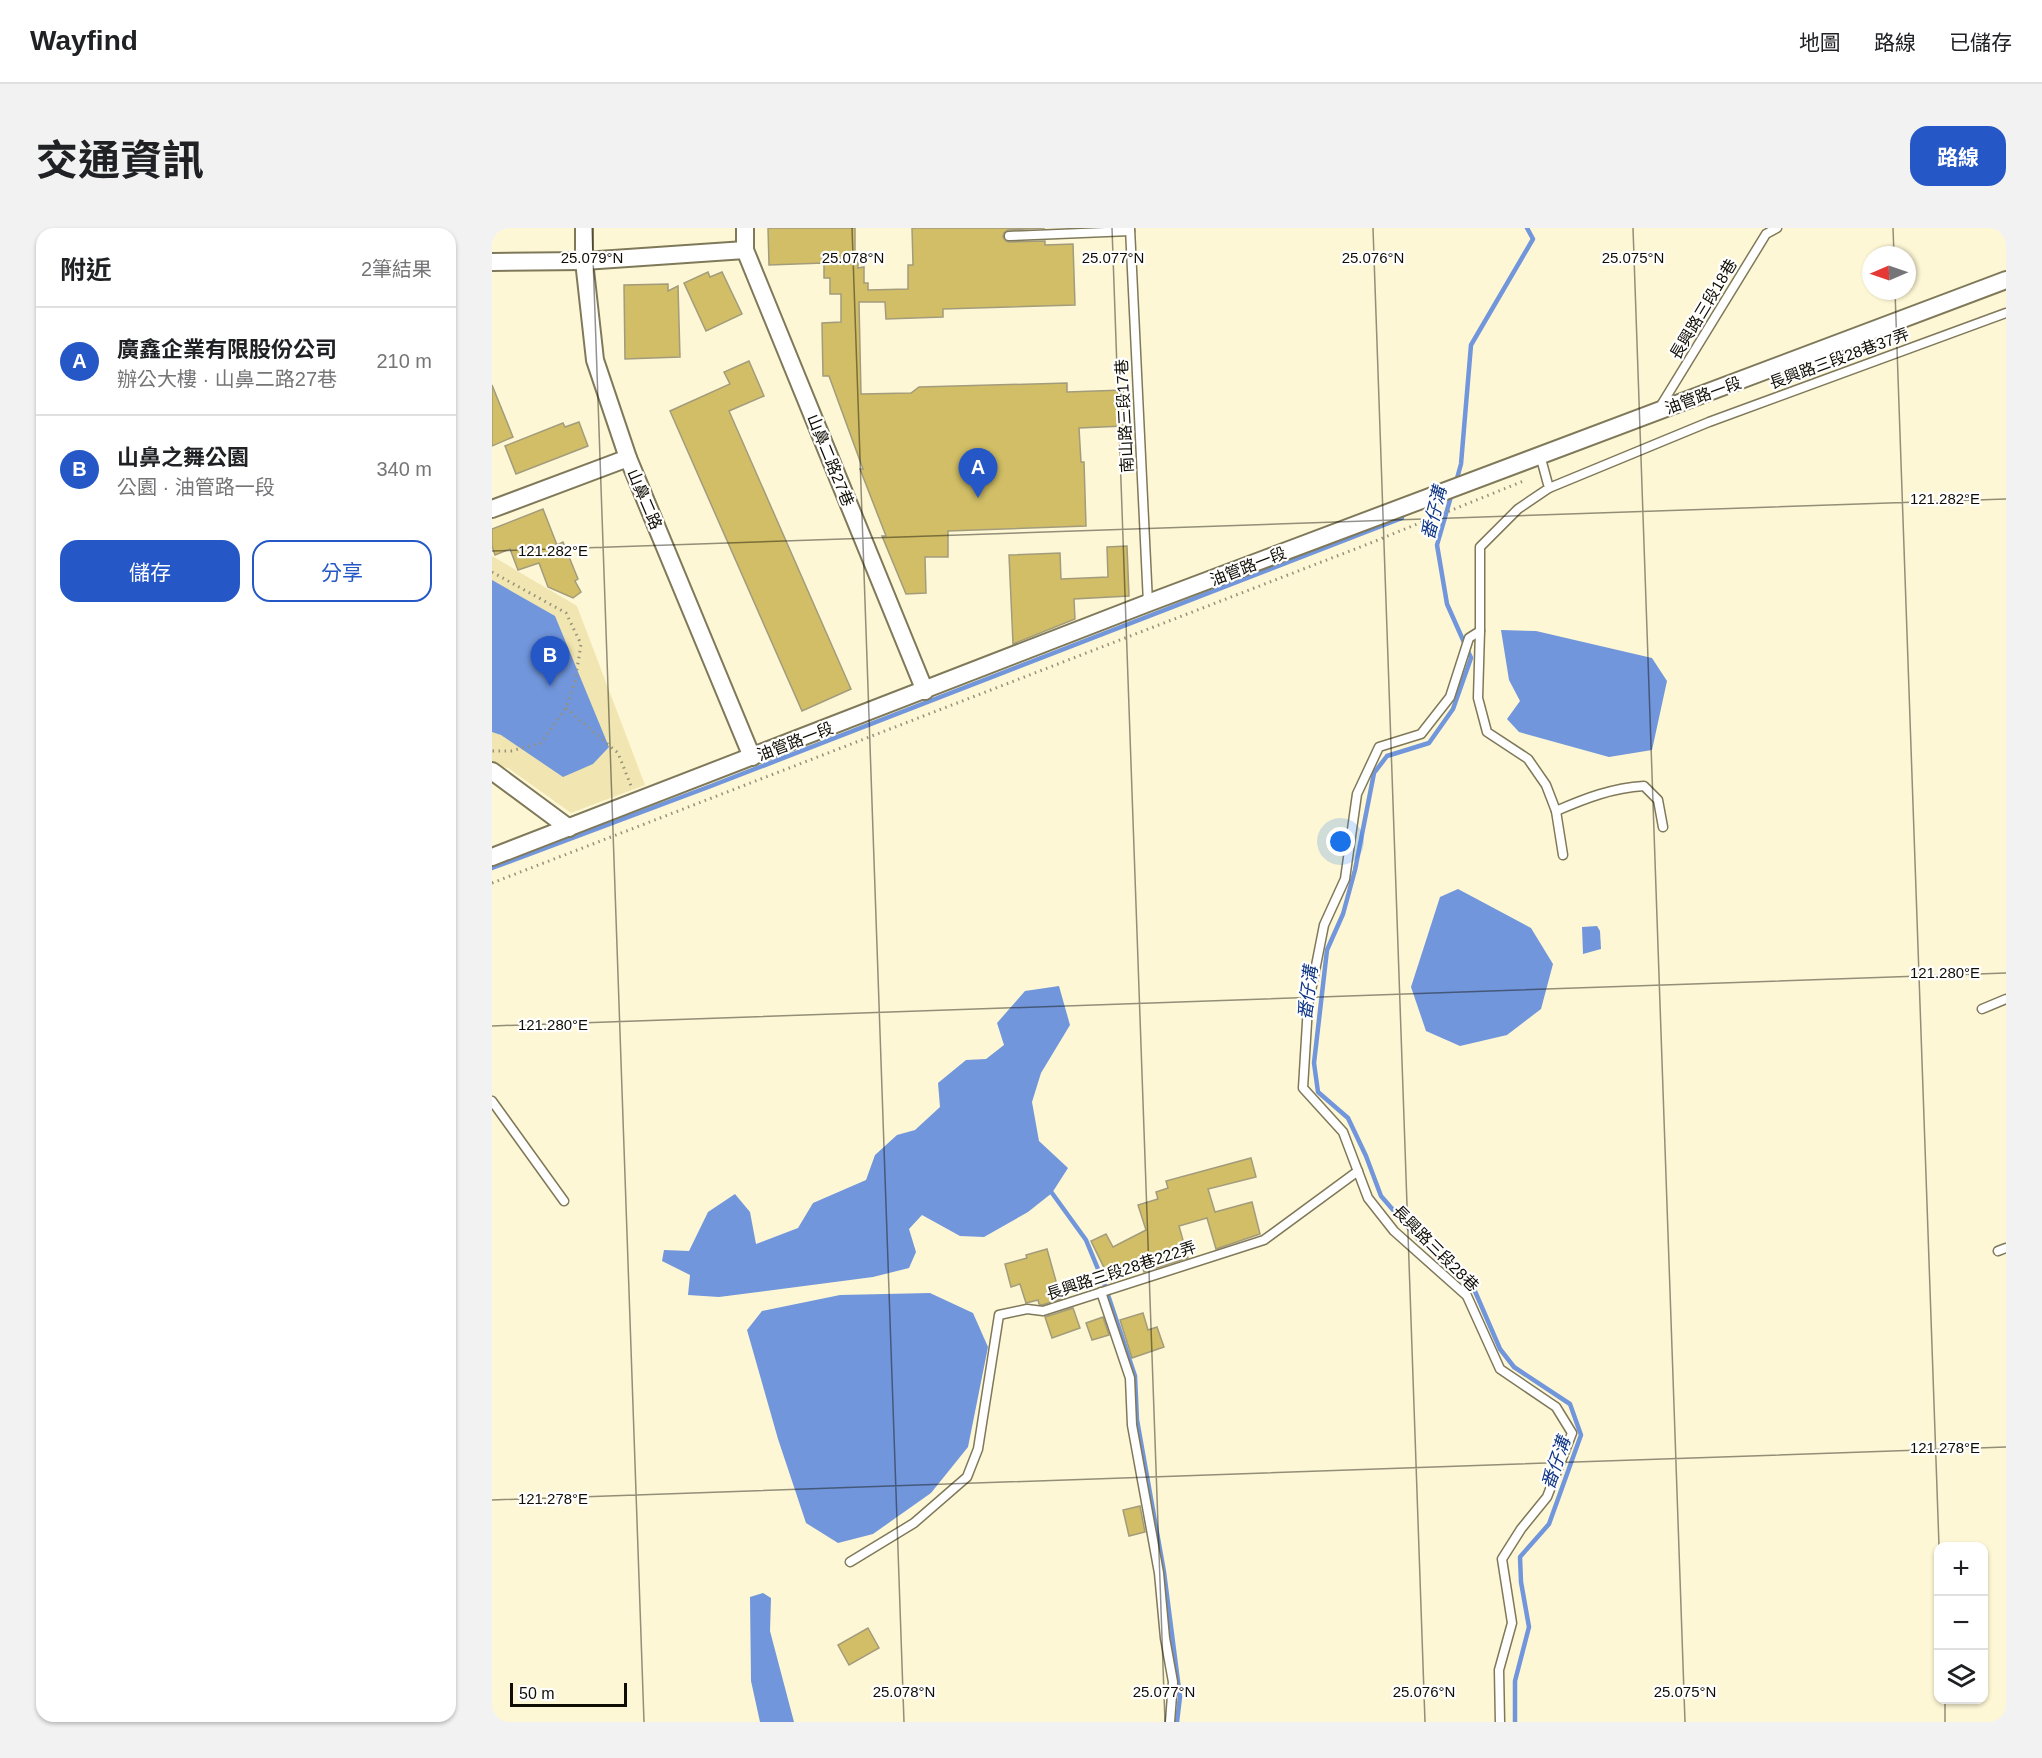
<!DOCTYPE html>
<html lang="zh-TW">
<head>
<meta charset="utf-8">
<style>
	:root { --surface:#fff; --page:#f2f2f2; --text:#202124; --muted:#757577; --line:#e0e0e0; --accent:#2558c6 }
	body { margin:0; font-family:Arial,"Noto Sans TC",sans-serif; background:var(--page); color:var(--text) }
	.controls { position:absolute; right:18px; bottom:18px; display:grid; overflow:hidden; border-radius:12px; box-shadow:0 2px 4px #0004 }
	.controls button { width:54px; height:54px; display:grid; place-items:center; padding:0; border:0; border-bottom:2px solid var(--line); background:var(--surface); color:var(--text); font:30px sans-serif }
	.compass { position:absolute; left:1370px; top:18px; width:54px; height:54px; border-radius:50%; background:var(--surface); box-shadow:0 2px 4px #0004; rotate:268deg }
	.scale { position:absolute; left:18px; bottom:15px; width:117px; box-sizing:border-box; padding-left:6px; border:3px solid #100e04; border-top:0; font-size:16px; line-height:21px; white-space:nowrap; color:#100e04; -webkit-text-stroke:4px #fff; paint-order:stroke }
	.you { position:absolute; left:849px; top:614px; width:21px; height:21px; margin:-15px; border:4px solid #fff; border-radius:50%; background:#1a73e8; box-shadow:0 0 0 9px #1a73e833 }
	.badge { display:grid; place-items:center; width:39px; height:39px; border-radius:50%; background:var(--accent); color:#fff; font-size:20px; font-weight:700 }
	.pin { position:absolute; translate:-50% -50px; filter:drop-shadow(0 2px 3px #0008) }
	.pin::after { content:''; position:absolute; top:32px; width:21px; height:18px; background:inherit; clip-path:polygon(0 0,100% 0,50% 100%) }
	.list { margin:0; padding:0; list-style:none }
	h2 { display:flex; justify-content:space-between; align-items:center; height:78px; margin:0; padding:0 24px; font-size:26px }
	h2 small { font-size:20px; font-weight:400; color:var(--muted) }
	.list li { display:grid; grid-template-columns:39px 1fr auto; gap:18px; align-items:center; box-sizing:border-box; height:108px; padding:0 24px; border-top:2px solid var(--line) }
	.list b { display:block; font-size:22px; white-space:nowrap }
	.list p { margin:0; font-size:20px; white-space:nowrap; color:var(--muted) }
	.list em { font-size:20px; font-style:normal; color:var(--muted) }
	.actions { display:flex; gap:12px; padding:18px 24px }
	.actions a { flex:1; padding:14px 0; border:2px solid var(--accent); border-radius:18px; text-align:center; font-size:21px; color:var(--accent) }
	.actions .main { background:var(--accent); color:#fff }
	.icon { flex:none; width:33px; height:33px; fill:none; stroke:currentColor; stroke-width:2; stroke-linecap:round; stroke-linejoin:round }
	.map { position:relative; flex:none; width:1514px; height:1494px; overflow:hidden; border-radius:18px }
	header { display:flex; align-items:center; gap:36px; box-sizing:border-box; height:84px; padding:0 30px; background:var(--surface); border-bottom:2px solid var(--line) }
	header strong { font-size:28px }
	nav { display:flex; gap:33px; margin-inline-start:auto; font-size:21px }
	.intro { display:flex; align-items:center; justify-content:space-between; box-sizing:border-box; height:144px; padding:0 36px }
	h1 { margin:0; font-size:42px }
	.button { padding:15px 27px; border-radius:18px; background:var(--accent); color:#fff; font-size:21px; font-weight:700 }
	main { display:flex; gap:36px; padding:0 36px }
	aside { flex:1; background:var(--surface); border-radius:18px; box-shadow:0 2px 4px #0004 }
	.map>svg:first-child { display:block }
</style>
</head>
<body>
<header>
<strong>Wayfind</strong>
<nav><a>地圖</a><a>路線</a><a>已儲存</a></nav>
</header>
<div class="intro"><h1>交通資訊</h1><a class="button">路線</a></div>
<main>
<aside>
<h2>附近<small>2筆結果</small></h2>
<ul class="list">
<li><span class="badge">A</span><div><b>廣鑫企業有限股份公司</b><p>辦公大樓 · 山鼻二路27巷</p></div><em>210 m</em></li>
<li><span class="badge">B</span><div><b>山鼻之舞公園</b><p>公園 · 油管路一段</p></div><em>340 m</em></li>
</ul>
<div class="actions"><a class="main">儲存</a><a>分享</a></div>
</aside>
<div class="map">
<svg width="1514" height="1494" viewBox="0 0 1514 1494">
	<rect width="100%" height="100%" fill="#fef7d5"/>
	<path fill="#f1e6b2" d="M0,328L85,378L153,557L79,585L16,540L0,537Z"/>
	<g fill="#7196dc">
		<path d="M0,352L63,388L117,519L101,536L71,549L9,507L0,504Z"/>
		<path d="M1009,402L1044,403L1160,430L1175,453L1160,522L1117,529L1027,504L1015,491L1028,473L1017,452Z"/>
		<path d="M966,661L1039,700L1061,736L1049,781L1015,807L968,818L934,803L919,759L948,669Z"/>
		<path d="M1105,698L1108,703L1109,721L1091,726L1090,699Z"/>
		<path d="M567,758L578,797L549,845L540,874L547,913L576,940L560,965L536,984L492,1009L468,1008L430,987L417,1001L424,1024L417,1040L381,1049L227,1069L196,1067L198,1047L170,1033L172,1022L197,1023L216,984L243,966L258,984L264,1016L306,1000L321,975L374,952L383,927L405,907L423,902L448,879L446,855L474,832L494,831L512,817L505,795L533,763Z"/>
		<path d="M438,1065L481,1085L496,1119L476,1219L439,1265L381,1306L346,1315L314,1295L286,1211L255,1102L270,1083L348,1067Z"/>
		<path d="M271,1365L279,1370L278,1403L302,1494H268L259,1453L258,1369Z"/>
	</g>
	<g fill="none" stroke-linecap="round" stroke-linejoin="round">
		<g stroke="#7196dc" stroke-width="4.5">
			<path d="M964,254L969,236L979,117L1041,11L1035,0"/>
			<path d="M960,265L945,317L955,376L979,430L961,481L937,515L895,528L882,545L863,642L851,686L835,722L822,835L826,864L856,890L874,928L889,968L928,1013L982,1061L1008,1121L1022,1139L1078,1176L1089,1207L1057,1296L1028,1329L1029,1354L1037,1399L1023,1453V1494"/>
			<path d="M0,640L219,558L910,290"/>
			<path d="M560,965L594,1012L613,1058L643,1148L645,1192L672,1344L688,1469L685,1494"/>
		</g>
	</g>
	<g fill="#d1be66" stroke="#a39c7c" stroke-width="1.5">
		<path d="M276,0H363V31H366V40L372,39V55H376V62L416,61V37H421L420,0H553L516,2L512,5L511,9L514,13L517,14L553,13V17L581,16L583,77L451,81V89L394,91L393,74H367L369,166L419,165L427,159L575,155V164L631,162L632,198L587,200L589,234H592L594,298L456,303V329H433L434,365L414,366L390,308H394L368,241H371L337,148H331L330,95L349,94V66H338V50H332V35L277,37Z"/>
		<path d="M216,44L218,49L230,44L250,86L214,103L192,55Z"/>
		<path d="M176,56V63L186,58L188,129L133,131L132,57Z"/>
		<path d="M257,133L272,168L237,183L359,461L310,483L178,183L238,156L232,144Z"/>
		<path d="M0,157L21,209L0,218Z"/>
		<path d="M87,194L96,218L24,246L13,218L71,195L73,199Z"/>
		<path d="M51,281L65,317L71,314L86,351L83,353L89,364L81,370L56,359L47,335L26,342L18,321L3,327L0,318V301Z"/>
		<path d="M635,318L637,368L582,371L583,391L521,416L517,327L568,325L569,351L616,349L615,319Z"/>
		<path d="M759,930L764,949L716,961L723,984L760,974L768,1006L724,1021L715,990L687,998L696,1030L652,1044L650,1038L619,1054L599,1013L614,1006L621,1019L654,1002L646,977L666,971L664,964L676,960L674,953Z"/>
		<path d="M555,1021L569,1071L550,1077L547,1076L546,1072L534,1075L528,1056L519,1059L513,1036L535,1030L534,1027Z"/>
		<path d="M581,1080L588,1100L560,1110L553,1089Z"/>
		<path d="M651,1085L656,1102L665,1099L672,1119L640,1130L628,1092Z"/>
		<path d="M611,1089L617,1107L600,1112L594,1095Z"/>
		<path d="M648,1278L653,1304L637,1308L631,1282Z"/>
		<path d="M376,1400L387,1420L357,1437L346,1417Z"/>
	</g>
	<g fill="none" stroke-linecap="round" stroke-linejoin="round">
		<g stroke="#7f795a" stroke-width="11">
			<g id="service">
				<path d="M638,0L656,375"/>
				<path d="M517,8L638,3"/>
				<path d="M1168,179L1274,6L1285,0"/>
				<path d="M1057,260L1217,194L1514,85"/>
				<path d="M988,403L986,470L995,504L1036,531L1054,557L1064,583C1094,570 1120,560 1152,558L1166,572L1171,599"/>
				<path d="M1064,583L1071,627"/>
				<path d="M1490,781L1514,771"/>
				<path d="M0,873L72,973"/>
				<path d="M1506,1023L1514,1020"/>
				<path d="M609,1064L638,1150L640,1197L667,1345L673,1410L681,1454L678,1494"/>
				<path d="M358,1334L422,1295L475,1249L486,1221L507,1087L535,1081L551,1083L772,1012L866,943"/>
				<path d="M1008,1494L1007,1442L1020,1395L1010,1331L1029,1301L1055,1269L1080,1205L1064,1179L1008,1141L975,1068L902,1003L876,970L851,904L811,860L816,778L832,697L853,651L865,566L887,519L929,506L958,469L977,410L988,403V319L1026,281L1057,260L1048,227"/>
			</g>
		</g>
		<g stroke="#7f795a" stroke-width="20">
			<g id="minor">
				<path d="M92,0V33L103,132L136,230L260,529"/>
				<path d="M253,0V22L433,463"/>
				<path d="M0,34L92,33L253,22"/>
				<path d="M0,281L136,230"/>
				<path d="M0,543L77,600"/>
				<path d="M0,629L656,375L1514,52"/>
			</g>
		</g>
		<g stroke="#96917a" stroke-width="3" stroke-dasharray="1.5 4.5" stroke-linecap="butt">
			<path d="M0,344L74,385L89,416L83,454L74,480L49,515L19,523H0"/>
			<path d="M74,480L126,525L139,558"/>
			<path d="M0,655L876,316L1034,252"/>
		</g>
		<use href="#service" stroke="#fff" stroke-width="8"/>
		<use href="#minor" stroke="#fff" stroke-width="16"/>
	</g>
	<path fill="none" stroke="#100e04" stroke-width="1.5" stroke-opacity="0.45" d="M100,0L152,1494M360,0L412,1494M620,0L673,1494M881,0L933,1494M1141,0L1193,1494M1401,0L1402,27M1403,63L1447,1318M0,323L1514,271M0,798L1514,745M0,1272L1514,1219M1453,1472V1494"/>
	<g text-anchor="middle" stroke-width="4.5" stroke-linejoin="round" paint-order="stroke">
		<g font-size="16" fill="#100e04" stroke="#fff">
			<text transform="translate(1211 81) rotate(-59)" y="6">長興路三段18巷</text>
			<text transform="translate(1347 130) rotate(-20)" y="6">長興路三段28巷37弄</text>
			<text transform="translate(1211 167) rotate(-20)" y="6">油管路一段</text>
			<text transform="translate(632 188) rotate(-93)" y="6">南山路三段17巷</text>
			<text transform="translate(339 232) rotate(68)" y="6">山鼻二路27巷</text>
			<text transform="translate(153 271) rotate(67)" y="6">山鼻二路</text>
			<text transform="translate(756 338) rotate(-21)" y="6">油管路一段</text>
			<text transform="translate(303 513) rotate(-21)" y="6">油管路一段</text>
			<text transform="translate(944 1020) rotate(45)" y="6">長興路三段28巷</text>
			<text transform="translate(629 1042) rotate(-18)" y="6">長興路三段28巷222弄</text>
		</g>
		<g font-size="18" font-style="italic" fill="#103686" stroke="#fff">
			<text transform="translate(942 285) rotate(-76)" y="6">番仔溝</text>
			<text transform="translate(816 765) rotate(-83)" y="6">番仔溝</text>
			<text transform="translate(1064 1235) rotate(-71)" y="6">番仔溝</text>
		</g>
	</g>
	<g font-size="15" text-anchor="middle" fill="#100e04" stroke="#fff" stroke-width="4.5" stroke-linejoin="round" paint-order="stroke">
		<text x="100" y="35">25.079°N</text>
		<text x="361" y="35">25.078°N</text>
		<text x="621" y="35">25.077°N</text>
		<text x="881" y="35">25.076°N</text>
		<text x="1141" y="35">25.075°N</text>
		<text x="1453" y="276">121.282°E</text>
		<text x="61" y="328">121.282°E</text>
		<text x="1453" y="750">121.280°E</text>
		<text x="61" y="802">121.280°E</text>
		<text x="1453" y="1225">121.278°E</text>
		<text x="61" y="1276">121.278°E</text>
		<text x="412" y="1469">25.078°N</text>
		<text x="672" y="1469">25.077°N</text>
		<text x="932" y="1469">25.076°N</text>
		<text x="1193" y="1469">25.075°N</text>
	</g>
</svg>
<div class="controls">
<button>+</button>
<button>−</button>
<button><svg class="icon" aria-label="layers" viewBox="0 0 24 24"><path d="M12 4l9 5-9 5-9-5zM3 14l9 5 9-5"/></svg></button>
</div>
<svg class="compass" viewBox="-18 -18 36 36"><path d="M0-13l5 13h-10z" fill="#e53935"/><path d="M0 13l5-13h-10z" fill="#757577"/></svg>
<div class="scale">50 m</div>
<div class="you"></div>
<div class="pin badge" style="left:486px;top:270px">A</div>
<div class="pin badge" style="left:58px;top:458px">B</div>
</div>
</main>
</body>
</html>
